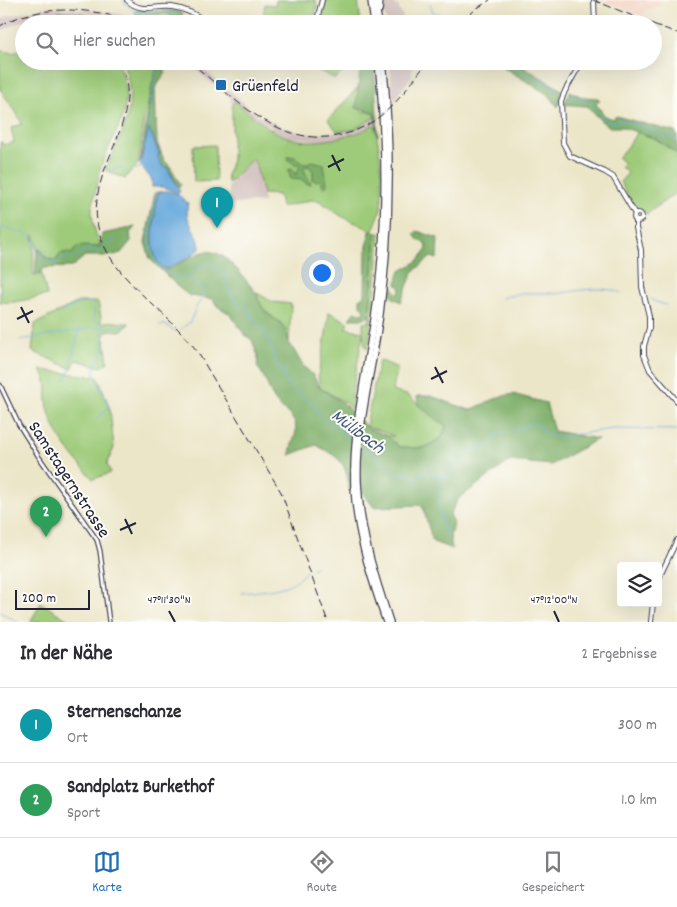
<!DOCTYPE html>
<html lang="de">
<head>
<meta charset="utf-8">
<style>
	:root { --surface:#fff; --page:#f2f2f3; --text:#2b2b33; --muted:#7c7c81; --line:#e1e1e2; --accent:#1f6fb2 }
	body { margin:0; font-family:Dekko,sans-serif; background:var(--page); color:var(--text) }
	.controls { position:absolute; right:15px; bottom:15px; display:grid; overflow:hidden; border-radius:5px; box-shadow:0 5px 20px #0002 }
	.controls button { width:45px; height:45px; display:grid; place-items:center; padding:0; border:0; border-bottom:1px solid var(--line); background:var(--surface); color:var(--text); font:25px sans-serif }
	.scale { position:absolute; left:15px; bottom:12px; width:75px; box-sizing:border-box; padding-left:5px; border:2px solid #22223b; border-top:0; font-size:14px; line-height:18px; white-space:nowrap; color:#22223b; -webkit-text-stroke:4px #fdfcf7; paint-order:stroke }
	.you { position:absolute; left:321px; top:272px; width:18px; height:18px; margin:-12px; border:4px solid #fff; border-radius:50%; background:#1a73e8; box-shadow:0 0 0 8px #1a73e833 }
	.badge { display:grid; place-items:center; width:32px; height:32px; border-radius:50%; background:var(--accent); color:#fff; font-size:16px; font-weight:700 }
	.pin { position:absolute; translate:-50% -41px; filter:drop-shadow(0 1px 2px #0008) }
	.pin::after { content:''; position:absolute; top:26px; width:18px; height:15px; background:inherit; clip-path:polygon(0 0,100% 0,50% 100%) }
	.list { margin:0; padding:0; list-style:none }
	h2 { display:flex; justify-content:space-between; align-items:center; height:65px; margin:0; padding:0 20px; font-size:21px }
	h2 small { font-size:16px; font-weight:400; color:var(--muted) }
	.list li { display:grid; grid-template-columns:32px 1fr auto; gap:15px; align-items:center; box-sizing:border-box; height:75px; padding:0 20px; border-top:1px solid var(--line) }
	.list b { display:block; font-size:19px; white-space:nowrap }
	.list p { margin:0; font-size:16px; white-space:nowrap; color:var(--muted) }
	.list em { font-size:16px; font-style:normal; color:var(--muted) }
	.icon { flex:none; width:28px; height:28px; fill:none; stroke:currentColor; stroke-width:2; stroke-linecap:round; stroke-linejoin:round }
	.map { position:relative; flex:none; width:677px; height:622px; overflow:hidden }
	.search { position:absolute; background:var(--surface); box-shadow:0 5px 20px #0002; left:15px; right:15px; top:15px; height:55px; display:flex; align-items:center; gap:12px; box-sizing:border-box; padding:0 18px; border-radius:28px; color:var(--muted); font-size:19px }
	.sheet { height:215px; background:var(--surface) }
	nav { display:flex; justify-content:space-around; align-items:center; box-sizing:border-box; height:70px; border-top:1px solid var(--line); background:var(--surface); font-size:14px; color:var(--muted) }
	nav a { display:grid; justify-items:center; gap:2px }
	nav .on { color:var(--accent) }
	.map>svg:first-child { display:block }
</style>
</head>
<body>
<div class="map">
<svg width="677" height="622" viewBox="0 0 677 622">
	<rect width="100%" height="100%" fill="#fdfcf7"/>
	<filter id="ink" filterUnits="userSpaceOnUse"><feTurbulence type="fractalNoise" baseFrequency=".02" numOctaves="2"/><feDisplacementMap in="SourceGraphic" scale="10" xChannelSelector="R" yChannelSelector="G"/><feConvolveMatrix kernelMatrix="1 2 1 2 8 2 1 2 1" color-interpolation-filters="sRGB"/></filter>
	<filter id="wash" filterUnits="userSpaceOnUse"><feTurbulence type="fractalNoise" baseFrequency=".0096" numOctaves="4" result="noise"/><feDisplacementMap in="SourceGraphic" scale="20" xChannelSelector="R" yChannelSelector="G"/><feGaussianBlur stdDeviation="1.12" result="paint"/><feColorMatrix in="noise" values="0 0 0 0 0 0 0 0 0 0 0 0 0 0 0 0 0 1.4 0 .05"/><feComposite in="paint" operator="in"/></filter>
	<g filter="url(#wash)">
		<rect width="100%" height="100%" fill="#ece6c9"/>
		<path fill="#f5d2c2" d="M601,0H659L660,3L659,6L644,11L643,16Z"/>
		<g fill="#d1bfbd">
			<path d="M385,0H393L395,5L399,6V10L403,17L397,24H387L383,6Z"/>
			<path d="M49,7L121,14L135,19L140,24H127L109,16L59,11V14L84,22L83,24L62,17L42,19L38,17L17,23L0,32V21L8,16Z"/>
			<path d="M186,61H191L212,76L259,116L287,129L289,128L297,132L313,134L353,130L379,115V120L361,133L324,141L286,137L252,115L235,101L232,105L230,97L220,90Z"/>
			<path d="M390,61H412V76L393,101Z"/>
			<path d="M252,159L255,161L263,194L264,203L250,202L231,205L228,187Z"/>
		</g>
		<g fill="#9ecb79" stroke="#60765a">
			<path d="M276,0H315L317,5L313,24H262L265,4L275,5Z"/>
			<path d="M326,0H358L361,24H320Z"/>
			<path d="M59,11L83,14L88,17L112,19L125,24H88L79,19L59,14Z"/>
			<path d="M24,49V61H118C139,110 114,127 100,170C98,176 98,183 96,189C95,195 93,202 92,208C91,219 96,234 100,245L56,260L47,259L43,251L37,248L34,235L33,276L42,274L47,295C31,298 16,304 0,302V197L1,191L0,190V142H2L3,145L14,142L11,128L22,124L16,112L0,89V50L13,53Z"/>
			<path d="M122,61H155L157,67L144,120L139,161C137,168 129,171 125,179L105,170C123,133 140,102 122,61Z"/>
			<path d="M300,61H354L335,79Z"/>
			<path d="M358,87V106L362,112L371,111L375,117L353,130L337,131L328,120Z"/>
			<path d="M235,101C247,112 271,132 287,137C304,143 323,142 341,137C353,134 363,133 373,124L375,126C380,147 385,191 380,213C378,218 375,225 373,231L341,216L320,201L310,200L292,205L281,207L279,195L263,194L255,162L252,159L228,184L227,174L232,160V105Z"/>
			<path d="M638,132L656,139L677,154V192L647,214L635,208L620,182L628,173L621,167L624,163L618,158Z"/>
			<path d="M215,145L216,181L194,182L193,146Z"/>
			<path d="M376,233H380L375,293L368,348L365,347L363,333L351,399L357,403L355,411L343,401L320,388L318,375L324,347L329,312L348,322L346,328L363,332V323L369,322Z"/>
			<path d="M257,293L273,302L291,304L289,344C288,341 288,336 286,332C278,316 258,313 257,293Z"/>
			<path d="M78,302H98L102,323C112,319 120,324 129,323L128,326L120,331L109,330L104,334L108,362L101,367L76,360L72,369L32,351L35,324Z"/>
			<path d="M379,360L398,368L392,391L407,395L446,426L442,437L424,448L399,447L388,436H394L366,426Z"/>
			<path d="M41,370L98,377L110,409L114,448L107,464L111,473L93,479C75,459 53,435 48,407C44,390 51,388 41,370Z"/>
			<path d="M41,603L72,622H30Z"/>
		</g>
		<g fill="#7eaf69" stroke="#506852">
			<path d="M137,9C152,14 168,7 182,13L184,19L182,24H173L170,15H141L134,13Z"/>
			<path d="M155,61H161L166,73L155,88L157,142L164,160L170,166L181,185L179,187L167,167H163L158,157L160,154L149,128L140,164L152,84L157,67Z"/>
			<path d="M361,61H374L378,136L374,112L356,108Z"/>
			<path d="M493,61H510L527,69L562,90L558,107L549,95Z"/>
			<path d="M570,91L582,97L598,98L600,100L596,104L605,116L613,119L616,116L675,132L677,135V154L656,139L622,127H610L601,121L587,106C578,106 572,104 564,105Z"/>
			<path d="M288,156L295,157L304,164L312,161L324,164L327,185L324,188L320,179L317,181L313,180V171L309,166L304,167V170L311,184H306L303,180L291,179L288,170L292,169L296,175L300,167L287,159Z"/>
			<path d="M159,192C156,216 143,254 167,270C176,266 195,254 203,252C226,247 243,279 257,293L258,299L265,312L281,323L286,331L289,344L294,350L303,366L313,375L320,388L343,403L369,429L388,436L399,447L424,448L442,437L446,426L418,405L417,396H431L470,410L499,397L513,394L546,403L554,431L598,439L551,465L510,461L458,499L450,514L454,525L450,535L452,549L433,542L422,505L374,507L363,494L362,485L352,477V491H349C347,462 340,458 316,445L290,455C290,446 296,437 296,429C295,416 285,413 278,404C268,393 267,377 257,367L258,356L252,340L244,334L230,314L217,306L213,299L190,296L179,288L150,259L145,242L155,193Z"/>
			<path d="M135,227L130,233L131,241L121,253L110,256H85L72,267L44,268L40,273L35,275L37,249L41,251L46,259L57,260L59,254L68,252L72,254L76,247L81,246L100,247L102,234Z"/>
			<path d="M370,231L376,233L369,316L361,319H349L355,311L363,314L364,310L360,304V298L365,295L366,251Z"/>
			<path d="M417,231L438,238L437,259L431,257L413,272L401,302L393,298L386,285L389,281L398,295L401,287L396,285L399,272L418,261L427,249L426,244L418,240L414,234Z"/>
		</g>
		<g fill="#68a9dc" stroke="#45668c">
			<path d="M149,128L159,154L158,157L163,167H167L180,192L178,193L163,187H152V180L140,164Z"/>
			<path d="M167,191L177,194L188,203C183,224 200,231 200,249L188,258L166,269C145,259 155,221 157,198L159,192Z"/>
		</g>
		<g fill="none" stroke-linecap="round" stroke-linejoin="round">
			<g stroke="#68a9dc" stroke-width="1">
				<path d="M123,0C141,28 159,1 176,16V24"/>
				<path d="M430,5L433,12L445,16L455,23"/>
				<path d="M500,61C508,66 516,66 522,71C526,75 522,74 528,76C540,80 551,83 558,94"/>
				<path d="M568,99L575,98L592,102L600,115L609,122L625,120L628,123L638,124L667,138L670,136L677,141"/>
				<path d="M149,128L153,84L157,68V61"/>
				<path d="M134,170L142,167"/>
				<path d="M110,171L120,167L127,172"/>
				<path d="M163,187L167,191"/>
				<path d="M157,192C152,219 139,254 166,272C170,274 175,278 180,278C191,276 198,267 207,262L225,274L228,279L227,287L234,299L246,307L255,322L264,330L275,358V363L282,369L286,383C293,387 294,389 299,394C303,399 311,401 315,407C321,419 318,419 332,423C338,431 346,434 352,442"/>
				<path d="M0,227L11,229L31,235L35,247L42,258L57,263L66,258H75L86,249L97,251L101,250"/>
				<path d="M107,247L111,241L115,240"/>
				<path d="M187,276L189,280L199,285L204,294L196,308"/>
				<path d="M502,298L521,293H552L555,294C576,291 602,285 622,293"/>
				<path d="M651,299L656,302L666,305"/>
				<path d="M61,312L79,304L94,302V319L97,322H101L105,327L103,333L104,351L96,363L94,374L109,407L95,420"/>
				<path d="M159,325H166L176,332"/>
				<path d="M181,329L190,322L195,310"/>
				<path d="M20,340L94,328L126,326"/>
				<path d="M64,380L69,372L79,331"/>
				<path d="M362,449C366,451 373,452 376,455C381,461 384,466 390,470C400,476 408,472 417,478L426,472L447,478L452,474V464C464,451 470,450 487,448L498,434L502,432L511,433L529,424H537L541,426L544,432L550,436L559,437L612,429L677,430"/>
				<path d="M442,479L439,490L441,499L438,506L447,537"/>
				<path d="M447,541L448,545"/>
				<path d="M311,569L316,567"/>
				<path d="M242,593C264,590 293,591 306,571"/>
				<path d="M0,612L18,622"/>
			</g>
		</g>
	</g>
	<g filter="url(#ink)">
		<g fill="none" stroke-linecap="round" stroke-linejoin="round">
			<g stroke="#403f50" stroke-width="5.5">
				<path id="tertiary" d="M0,385L19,425L39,457L97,540L100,551L109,622"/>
			</g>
			<g stroke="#403f50" stroke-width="6">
				<g id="secondary">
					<path d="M127,0C141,14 155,5 172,7C186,9 198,15 208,24"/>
					<path d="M594,0L595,24"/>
					<path d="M316,24L322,0"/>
					<path d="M258,61L274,65L292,61"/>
					<path d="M582,61L565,91L561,101L563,143L570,156L605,172L613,177L635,214"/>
					<circle cx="638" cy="217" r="4"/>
					<path d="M636,221V228L641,250L642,287L649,316V328L644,346V355L650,370L677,401"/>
					<path d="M658,580L677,540"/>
					<path d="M651,622L653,603"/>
				</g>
			</g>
			<g stroke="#403f50" stroke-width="8">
				<g id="motorway">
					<path d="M371,0L374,24"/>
					<path d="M375,0L379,24"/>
					<path d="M379,10L380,0"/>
					<path d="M378,61C386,140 387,220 377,299C369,361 352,423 354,486C356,533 371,578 386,622"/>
					<path d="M383,61C392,145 391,230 380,314C373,370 356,426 358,482C360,531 375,577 390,622"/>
				</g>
			</g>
			<use href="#tertiary" stroke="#fff" stroke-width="3"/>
			<use href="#secondary" stroke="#fff" stroke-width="4"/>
			<use href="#motorway" stroke="#fff" stroke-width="5.5"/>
			<g stroke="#22223b" stroke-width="1" stroke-dasharray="8 4" stroke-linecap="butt">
				<path d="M593,0L653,24"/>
				<path d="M57,15L71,18L85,24"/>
				<path d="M459,24L476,9L490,0"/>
				<path d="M653,24L677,33"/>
				<path d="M0,26C37,3 99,7 137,24"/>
				<path d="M120,61C150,128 74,174 103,243C119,283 171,315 197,351L281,492L328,622"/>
				<path d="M189,61C232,96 276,146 336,136C354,133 370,125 384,113C401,99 414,79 428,61"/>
			</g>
		</g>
	</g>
	<path fill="none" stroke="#22223b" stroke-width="2" d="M332,155L340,171M328,167L344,159M21,307L29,323M17,319L33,311M435,367L443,383M431,379L447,371M125,519L132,534M120,530L136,523M169,611L175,622M554,611L559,622"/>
	<rect fill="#1f6fb2" stroke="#fdfcf7" stroke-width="2" x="215" y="79" width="12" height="12" rx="2.5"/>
	<g text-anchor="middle" stroke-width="4" stroke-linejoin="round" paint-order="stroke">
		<g font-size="18" fill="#22223b" stroke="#fdfcf7" text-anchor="start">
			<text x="232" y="91">Grüenfeld</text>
		</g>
		<g font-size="18" fill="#22223b" stroke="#fdfcf7">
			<text transform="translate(70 479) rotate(57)" y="6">Samstagernstrasse</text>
		</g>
		<g font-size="19" font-style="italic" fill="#3e587b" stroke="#fdfcf7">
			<text transform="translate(359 430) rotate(37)" y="7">Mülibach</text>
		</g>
	</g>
	<g font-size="12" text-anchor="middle" fill="#22223b" stroke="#fdfcf7" stroke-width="4" stroke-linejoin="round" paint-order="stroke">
		<text x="169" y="603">47°11'30"N</text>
		<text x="554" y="603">47°12'00"N</text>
	</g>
</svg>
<div class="controls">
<button><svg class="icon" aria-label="layers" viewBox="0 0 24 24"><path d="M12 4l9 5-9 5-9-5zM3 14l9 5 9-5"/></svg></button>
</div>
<div class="scale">200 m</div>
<div class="you"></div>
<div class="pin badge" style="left:217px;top:228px;background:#0f9aa8">1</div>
<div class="pin badge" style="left:46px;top:537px;background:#2e9e5b">2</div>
<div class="search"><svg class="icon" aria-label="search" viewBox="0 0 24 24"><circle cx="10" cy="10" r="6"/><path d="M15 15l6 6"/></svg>Hier suchen</div>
</div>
<section class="sheet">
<h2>In der Nähe<small>2 Ergebnisse</small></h2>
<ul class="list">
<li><span class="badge" style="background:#0f9aa8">1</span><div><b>Sternenschanze</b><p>Ort</p></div><em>300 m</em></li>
<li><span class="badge" style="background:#2e9e5b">2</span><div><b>Sandplatz Burkethof</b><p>Sport</p></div><em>1.0 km</em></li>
</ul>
</section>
<nav>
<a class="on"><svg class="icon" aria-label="map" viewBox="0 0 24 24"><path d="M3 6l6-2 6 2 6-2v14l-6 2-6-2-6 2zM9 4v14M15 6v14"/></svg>Karte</a>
<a><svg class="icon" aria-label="directions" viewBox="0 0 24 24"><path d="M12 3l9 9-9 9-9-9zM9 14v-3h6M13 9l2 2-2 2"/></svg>Route</a>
<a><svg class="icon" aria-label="saved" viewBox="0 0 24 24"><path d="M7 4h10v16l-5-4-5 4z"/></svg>Gespeichert</a>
</nav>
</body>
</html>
